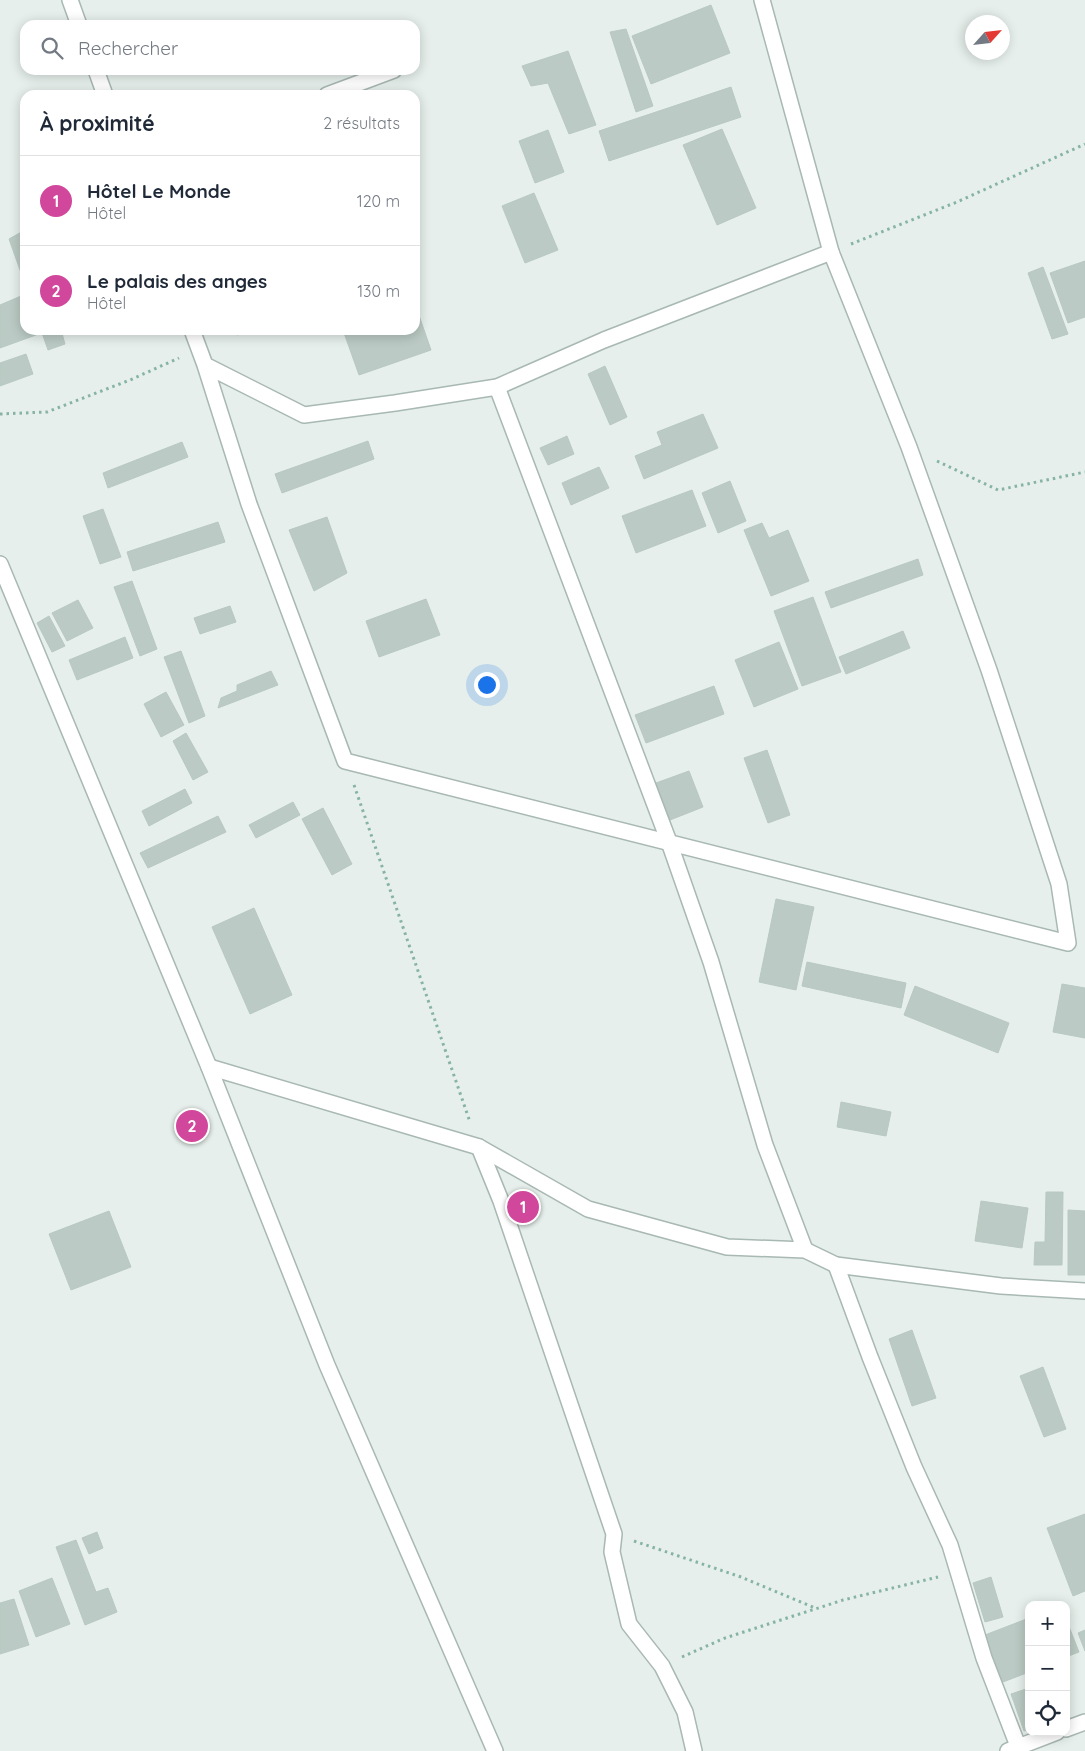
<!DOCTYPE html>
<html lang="fr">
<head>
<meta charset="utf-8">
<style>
	:root { --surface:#fff; --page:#f6f6f7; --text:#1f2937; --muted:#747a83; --line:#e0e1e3; --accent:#7f5249 }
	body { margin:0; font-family:Quicksand,sans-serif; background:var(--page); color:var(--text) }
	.controls { position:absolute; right:15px; bottom:15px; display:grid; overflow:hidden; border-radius:10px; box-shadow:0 2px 12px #0003 }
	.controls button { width:45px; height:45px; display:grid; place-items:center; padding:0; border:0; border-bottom:1px solid var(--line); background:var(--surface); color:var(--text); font:25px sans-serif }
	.compass { position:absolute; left:965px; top:15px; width:45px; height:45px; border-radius:50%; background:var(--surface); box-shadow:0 2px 12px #0003; rotate:63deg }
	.you { position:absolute; left:486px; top:684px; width:18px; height:18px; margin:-12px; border:4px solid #fff; border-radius:50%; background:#1a73e8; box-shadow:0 0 0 8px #1a73e833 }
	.badge { display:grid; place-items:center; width:32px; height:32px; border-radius:50%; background:var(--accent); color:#fff; font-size:16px; font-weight:700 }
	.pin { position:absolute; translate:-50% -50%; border:2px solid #fff; box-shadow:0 1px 5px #0006 }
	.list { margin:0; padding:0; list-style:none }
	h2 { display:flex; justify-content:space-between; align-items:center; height:65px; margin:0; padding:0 20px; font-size:21px }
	h2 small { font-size:16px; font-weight:400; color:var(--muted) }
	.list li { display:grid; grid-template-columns:32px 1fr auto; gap:15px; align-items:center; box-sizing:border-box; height:90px; padding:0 20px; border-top:1px solid var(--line) }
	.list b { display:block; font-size:19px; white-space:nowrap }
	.list p { margin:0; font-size:16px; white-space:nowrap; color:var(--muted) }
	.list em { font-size:16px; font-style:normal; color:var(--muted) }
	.icon { flex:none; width:28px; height:28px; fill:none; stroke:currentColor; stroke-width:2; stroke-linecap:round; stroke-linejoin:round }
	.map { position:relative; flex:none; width:1085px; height:1751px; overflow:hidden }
	.search { position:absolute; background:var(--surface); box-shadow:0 2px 12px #0003; left:20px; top:20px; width:400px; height:55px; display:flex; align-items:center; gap:12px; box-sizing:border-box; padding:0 18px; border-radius:15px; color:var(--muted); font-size:19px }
	.panel { position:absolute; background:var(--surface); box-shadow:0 2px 12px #0003; left:20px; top:90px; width:400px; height:245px; border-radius:15px }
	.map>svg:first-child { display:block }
</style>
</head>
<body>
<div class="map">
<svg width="1085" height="1751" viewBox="0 0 1085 1751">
	<rect width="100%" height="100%" fill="#e6efeb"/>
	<g fill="#bbcac4" stroke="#b8c9c2">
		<path d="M711,5L730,53L651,84L632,36Z"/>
		<path d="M626,29L653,106L636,112L610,32Z"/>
		<path d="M568,51L596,125L569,134L548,83L531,86L522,66Z"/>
		<path d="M731,87L741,117L609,161L599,131Z"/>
		<path d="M722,129L756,208L717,225L683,145Z"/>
		<path d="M548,130L564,172L535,183L519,141Z"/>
		<path d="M534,193L558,250L525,263L502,206Z"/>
		<path d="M25,230V284L9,239Z"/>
		<path d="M1085,261V317L1068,323L1050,273Z"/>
		<path d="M1043,267L1068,334L1052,339L1028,273Z"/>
		<path d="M21,296L25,306V330H34L36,335L0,348V305Z"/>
		<path d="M415,304L431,350L359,375L343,330H415Z"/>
		<path d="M41,330H61L65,344L48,350Z"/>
		<path d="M235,330H253L237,335Z"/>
		<path d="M26,354L33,374L0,386V363Z"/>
		<path d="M605,366L627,417L610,425L588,374Z"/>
		<path d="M703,414L718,448L644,479L635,456L662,445L657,432Z"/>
		<path d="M567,436L574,454L548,465L540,448Z"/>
		<path d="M368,441L374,459L282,493L275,474Z"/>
		<path d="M182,442L188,457L108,488L103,473Z"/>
		<path d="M599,467L609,488L571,505L562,483Z"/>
		<path d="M730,481L746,521L718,533L702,493Z"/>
		<path d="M692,490L706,526L636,553L622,516Z"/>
		<path d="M103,509L121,557L100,564L83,516Z"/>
		<path d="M327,517L347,573L314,591L289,530Z"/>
		<path d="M218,522L225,542L133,571L127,552Z"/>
		<path d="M762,523L769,538L788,530L809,581L771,596L744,530Z"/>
		<path d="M918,559L923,575L831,608L825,592Z"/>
		<path d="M132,581L157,649L140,656L114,587Z"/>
		<path d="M813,597L841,672L802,686L774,611Z"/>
		<path d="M426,599L440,635L379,657L366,621Z"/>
		<path d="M78,600L93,628L67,641L52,613Z"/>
		<path d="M230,606L236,622L200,634L194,618Z"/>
		<path d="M49,616L65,646L52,652L37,623Z"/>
		<path d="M903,631L910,648L846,674L839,657Z"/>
		<path d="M125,637L133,658L77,680L69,660Z"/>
		<path d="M779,642L798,689L754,707L735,660Z"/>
		<path d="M181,651L205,716L189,723L164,657Z"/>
		<path d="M271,671L278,685L218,708L221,698L237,691V685Z"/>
		<path d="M714,686L724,714L646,743L635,715Z"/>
		<path d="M166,692L184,725L161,737L144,704Z"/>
		<path d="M186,733L208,772L193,780L173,741Z"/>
		<path d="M767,750L790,815L768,823L744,758Z"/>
		<path d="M689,771L703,807L670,820L656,783Z"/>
		<path d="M185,789L192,803L149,826L142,811Z"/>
		<path d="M293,802L300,815L256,838L249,825Z"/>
		<path d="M323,808L352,864L332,875L302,819Z"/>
		<path d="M218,816L226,832L148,868L140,853Z"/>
		<path d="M776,899L814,907L796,990L759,982Z"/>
		<path d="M254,908L292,995L250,1014L212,927Z"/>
		<path d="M807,962L906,983L901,1008L802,986Z"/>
		<path d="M1062,984L1085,988V1038L1053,1032Z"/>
		<path d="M915,986L1009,1023L998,1053L904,1015Z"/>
		<path d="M841,1102L891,1112L886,1136L837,1127Z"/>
		<path d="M1046,1192H1063L1062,1265H1034L1035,1242H1045Z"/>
		<path d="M981,1201L1028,1208L1022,1248L975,1241Z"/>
		<path d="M1068,1210L1085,1211V1275H1068Z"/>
		<path d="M109,1211L131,1267L71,1290L49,1234Z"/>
		<path d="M912,1330L936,1398L912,1406L889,1339Z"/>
		<path d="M1043,1367L1066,1429L1044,1437L1020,1376Z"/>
		<path d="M1085,1514V1591L1073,1596L1047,1528Z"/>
		<path d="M97,1532L103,1548L89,1554L82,1538Z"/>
		<path d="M76,1540L96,1592L108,1588L117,1612L85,1625L56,1547Z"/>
		<path d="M991,1577L1003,1617L985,1622L973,1583Z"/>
		<path d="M52,1578L70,1624L36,1637L19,1591Z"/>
		<path d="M14,1599L29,1645L0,1654V1603Z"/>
		<path d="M1029,1618V1672L1003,1682L985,1635Z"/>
		<path d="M1066,1619L1079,1652L1066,1657Z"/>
		<path d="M1085,1630V1651L1078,1633Z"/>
		<path d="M1029,1688V1729L1024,1731L1011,1694Z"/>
	</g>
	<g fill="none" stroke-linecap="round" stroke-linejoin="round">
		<g stroke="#a8b8b2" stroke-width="18">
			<g id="street">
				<path d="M70,0L79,25"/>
				<path d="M762,0L831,252"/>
				<path d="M96,70L105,95"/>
				<path d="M327,95L394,70"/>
				<path d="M192,330L205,365L249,504L345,761L1068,943L1059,884L989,670L909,447L831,252L604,340L497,387L395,403L304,415L205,365"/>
				<path d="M497,387L669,842L711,962L765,1145L805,1250"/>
				<path d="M0,564L209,1067L327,1365L495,1751"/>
				<path d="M209,1067L479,1147L588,1209L727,1247L805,1250L836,1265L1001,1286L1085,1291"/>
				<path d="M479,1147L501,1201L614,1534L612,1552L629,1624L662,1666L685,1712L694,1751"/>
				<path d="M836,1265L870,1357L914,1467L950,1545L984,1658L1018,1746"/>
				<path d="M1066,1729L1085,1722"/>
				<path d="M1008,1751L1057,1732"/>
			</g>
		</g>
		<g stroke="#86b3a5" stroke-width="3" stroke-dasharray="2.5 4" stroke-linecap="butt">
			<path d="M851,244L957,202L1085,144"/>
			<path d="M0,414L47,412L130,380L179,358"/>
			<path d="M937,461L998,490L1085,472"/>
			<path d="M354,785L470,1122"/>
			<path d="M634,1541L741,1577L815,1608"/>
			<path d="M682,1657L725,1638L843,1600L938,1577"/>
		</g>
		<use href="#street" stroke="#fff" stroke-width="15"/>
	</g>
</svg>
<div class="controls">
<button>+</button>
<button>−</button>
<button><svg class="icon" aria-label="locate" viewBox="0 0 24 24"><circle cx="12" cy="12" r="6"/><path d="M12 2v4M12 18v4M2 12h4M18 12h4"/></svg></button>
</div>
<svg class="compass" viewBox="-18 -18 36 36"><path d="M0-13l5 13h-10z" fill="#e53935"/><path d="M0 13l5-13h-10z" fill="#747a83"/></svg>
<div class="you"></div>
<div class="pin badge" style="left:523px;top:1207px;background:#d1479c">1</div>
<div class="pin badge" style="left:192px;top:1126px;background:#d1479c">2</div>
<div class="search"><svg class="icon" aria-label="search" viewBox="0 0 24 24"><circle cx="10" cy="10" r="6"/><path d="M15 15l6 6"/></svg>Rechercher</div>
<section class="panel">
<h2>À proximité<small>2 résultats</small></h2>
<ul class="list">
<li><span class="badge" style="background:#d1479c">1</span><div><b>Hôtel Le Monde</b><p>Hôtel</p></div><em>120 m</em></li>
<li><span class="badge" style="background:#d1479c">2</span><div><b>Le palais des anges</b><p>Hôtel</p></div><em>130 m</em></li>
</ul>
</section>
</div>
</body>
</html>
